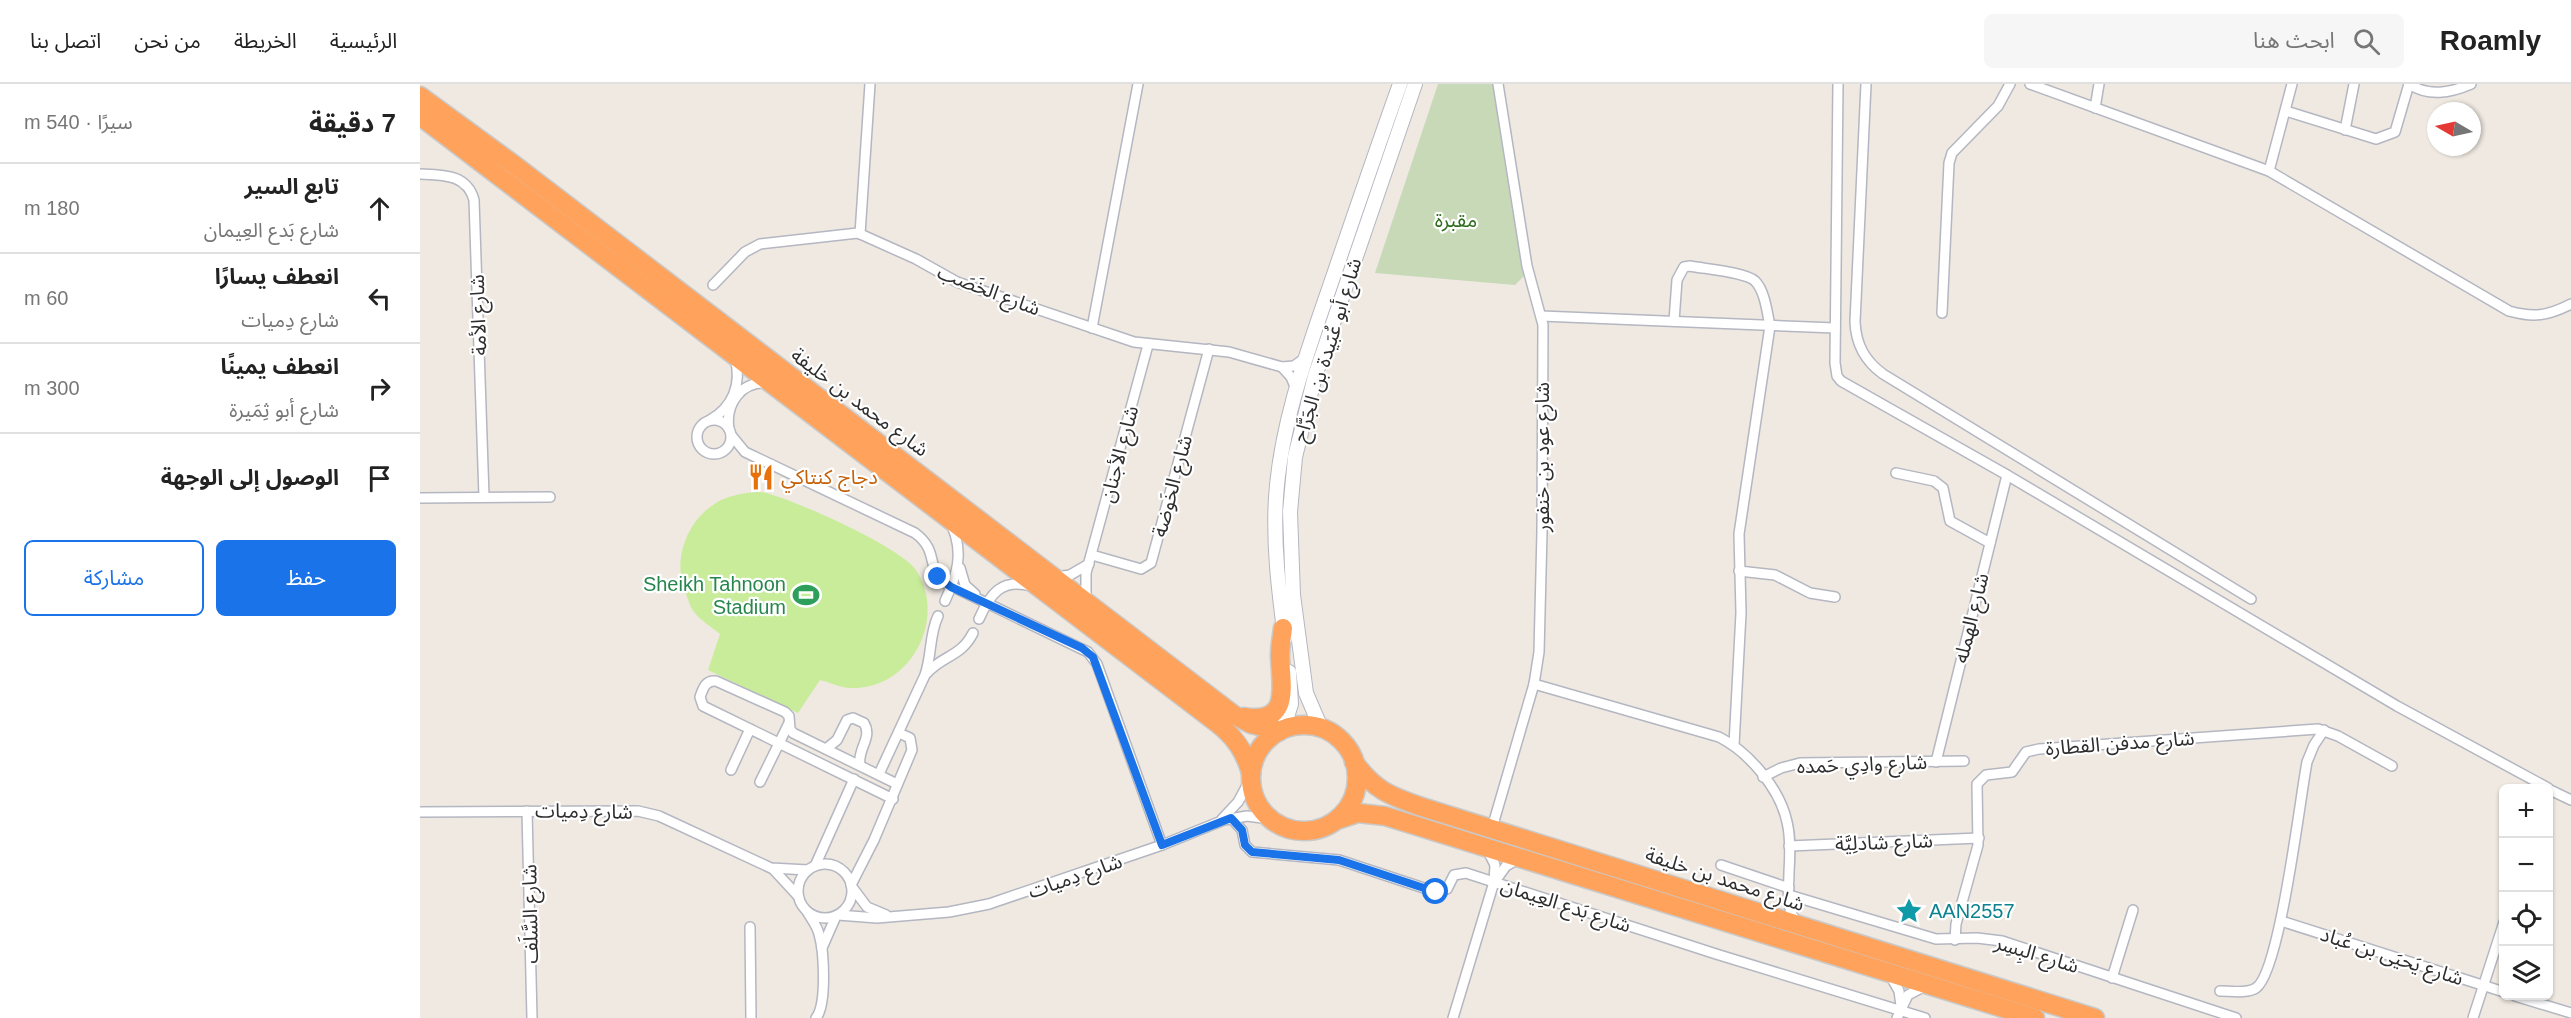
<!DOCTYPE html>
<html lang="ar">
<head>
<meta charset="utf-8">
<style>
	:root { --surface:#fff; --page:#f6f6f6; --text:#222; --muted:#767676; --line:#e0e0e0; --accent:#1a73e8 }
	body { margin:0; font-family:Helvetica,"Noto Sans Arabic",sans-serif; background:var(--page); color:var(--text); direction:rtl }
	.controls { position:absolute; right:18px; bottom:18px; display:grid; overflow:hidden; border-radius:9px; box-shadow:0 2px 4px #0004 }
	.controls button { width:54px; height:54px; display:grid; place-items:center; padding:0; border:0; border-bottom:2px solid var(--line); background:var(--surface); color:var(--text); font:30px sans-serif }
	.compass { position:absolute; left:2007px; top:18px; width:54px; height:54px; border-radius:50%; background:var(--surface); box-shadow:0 2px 4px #0004; rotate:279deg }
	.stop { position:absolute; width:18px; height:18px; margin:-14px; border:4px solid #1a73e8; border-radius:50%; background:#fff }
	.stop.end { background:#1a73e8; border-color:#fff; box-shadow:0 2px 6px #0008 }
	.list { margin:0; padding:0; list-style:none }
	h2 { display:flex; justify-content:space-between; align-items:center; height:78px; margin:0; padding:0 24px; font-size:26px }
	h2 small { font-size:20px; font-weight:400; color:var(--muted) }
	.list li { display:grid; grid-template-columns:39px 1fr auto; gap:18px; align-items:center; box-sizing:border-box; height:90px; padding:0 24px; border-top:2px solid var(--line) }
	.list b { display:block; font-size:22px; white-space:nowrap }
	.list p { margin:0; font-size:20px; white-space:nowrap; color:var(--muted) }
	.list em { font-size:20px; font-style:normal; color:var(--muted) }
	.actions { display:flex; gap:12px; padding:18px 24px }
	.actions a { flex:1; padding:14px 0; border:2px solid var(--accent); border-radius:9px; text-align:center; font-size:21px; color:var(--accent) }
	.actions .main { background:var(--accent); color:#fff }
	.icon { flex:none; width:33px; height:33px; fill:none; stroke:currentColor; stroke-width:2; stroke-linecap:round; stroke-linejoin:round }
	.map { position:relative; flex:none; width:2151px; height:934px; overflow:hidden; direction:ltr }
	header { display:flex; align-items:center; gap:36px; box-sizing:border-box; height:84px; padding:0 30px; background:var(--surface); border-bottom:2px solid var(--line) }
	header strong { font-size:28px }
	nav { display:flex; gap:33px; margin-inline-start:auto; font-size:21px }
	.search { width:420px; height:54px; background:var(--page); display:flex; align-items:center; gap:15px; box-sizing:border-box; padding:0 21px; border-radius:9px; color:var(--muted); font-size:22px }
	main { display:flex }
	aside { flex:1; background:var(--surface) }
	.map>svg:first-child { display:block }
</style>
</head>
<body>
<header>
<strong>Roamly</strong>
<div class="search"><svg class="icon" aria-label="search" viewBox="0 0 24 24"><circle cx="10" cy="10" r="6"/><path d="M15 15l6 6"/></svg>ابحث هنا</div>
<nav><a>الرئيسية</a><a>الخريطة</a><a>من نحن</a><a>اتصل بنا</a></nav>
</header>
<main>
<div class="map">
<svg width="2151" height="934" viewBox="0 0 2151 934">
	<rect width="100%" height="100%" fill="#efe9e1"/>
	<path fill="#c8d9b8" d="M1018,0H1077L1106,190L1095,201L955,189Z"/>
	<path fill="#c9ec9a" d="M342,408C371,414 481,463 496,486C528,535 490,607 430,604C421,604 409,598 400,596L378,629L288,586L300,550C292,543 281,537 275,529C270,524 268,514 265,508C251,473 270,428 306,414C317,410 330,408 342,408Z"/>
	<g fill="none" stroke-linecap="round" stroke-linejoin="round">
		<g stroke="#b4b7c1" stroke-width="12">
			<g id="street">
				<path d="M1418,0L1415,279L1417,292L1421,297L1587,391L1977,622L2128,704"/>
				<path d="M1446,0L1435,238C1436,261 1445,277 1463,290L1831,515"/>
				<path d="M1610,0L1849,87L2089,227C2114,234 2127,232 2151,220"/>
				<path d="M1989,0C2009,13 2030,9 2051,0"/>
				<path d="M1675,24L1679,0"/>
				<path d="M1866,27L1956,55L1975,48L1989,0"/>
				<path d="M1925,46L1934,0"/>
				<path d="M1849,87L1872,0"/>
				<path d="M0,90C23,91 47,90 54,116L64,413"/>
				<path d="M440,150L450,0"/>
				<path d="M293,201L325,168L340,160L438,149L496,175L537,198L714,258L809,268L862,283L874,282L885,274"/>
				<path d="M1522,229L1529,79L1532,69L1578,22L1590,0"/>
				<path d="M1121,232L1415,244"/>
				<path d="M1254,237L1257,196L1264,183L1270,182C1285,185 1325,188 1335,197C1345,207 1347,228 1350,242L1319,450L1321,529L1314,661"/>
				<path d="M672,244L718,0"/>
				<path d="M862,283L871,293L876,305"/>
				<path d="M290,336C313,323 322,300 315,274"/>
				<circle cx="294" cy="353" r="17"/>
				<path d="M309,345C305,320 321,297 348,299"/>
				<path d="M311,351L325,368L495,449C519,467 506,482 523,498L668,568L677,580L742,761"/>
				<path d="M1476,389L1514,397L1523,404L1530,437L1570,459"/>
				<path d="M0,414L130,413"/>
				<path d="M672,471L721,485L731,479L789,265"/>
				<path d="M540,484L545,501L555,510"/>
				<path d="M1319,487L1355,491L1390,509L1415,513"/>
				<path d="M636,493L650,491L669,480"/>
				<path d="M525,517C537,491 544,470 532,442"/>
				<path d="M666,517V489L728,261"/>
				<path d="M559,535C570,510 581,494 611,502"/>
				<path d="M507,589C523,571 541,573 553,549"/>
				<path d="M1114,600L1299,653C1329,668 1360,705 1367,738C1371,754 1370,772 1369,788C1369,805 1365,823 1376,837"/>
				<path d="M406,665L417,656L427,636L433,634L444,639C453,654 437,665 440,681"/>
				<path d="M1516,678L1587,391"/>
				<path d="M311,686L330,645"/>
				<path d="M459,690L505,591C512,571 509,551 518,532"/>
				<path d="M1343,693L1361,684L1380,679L1544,677"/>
				<path d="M340,698L369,639"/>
				<path d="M2128,705L2151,716"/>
				<path d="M473,715L283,622L280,613C283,605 285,596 296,597L365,628L369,632L370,645L373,649L477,700"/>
				<path d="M107,727L112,934"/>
				<path d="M0,728L218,727L239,732L351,784L388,786"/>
				<path d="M811,734L822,746L825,761L832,768L919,776L1016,808L1027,805L1034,791L1046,789L1296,870L1505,934"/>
				<path d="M802,735L818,718L831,694"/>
				<path d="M1072,744L1114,600L1119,568L1122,448L1123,241L1107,182L1078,0"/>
				<path d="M1369,762L1559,754"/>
				<circle cx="405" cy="807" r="27"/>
				<path d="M1301,781L1369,804"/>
				<path d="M395,782L434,695"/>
				<path d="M353,785L378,812"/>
				<path d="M1076,796L1086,782L1098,775"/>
				<path d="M431,801L454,756L492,666L490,654L479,649"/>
				<path d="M432,803L447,823L466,831"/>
				<path d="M1369,811L1516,855L1557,854L1582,857L1816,934"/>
				<path d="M388,829C392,836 397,842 399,850C404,867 407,920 396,934"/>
				<path d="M418,831L457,834L529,828L569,820L742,761L804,736L827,732L850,735"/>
				<path d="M1861,837L2084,908"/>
				<path d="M330,843L331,934"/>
				<path d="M1535,856L1536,840L1558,761L1557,700L1566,691L1592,688L1606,668L1619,665L1898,645L1918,652L1972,682"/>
				<path d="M402,864L416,832"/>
				<path d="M1470,891L1479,907L1481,922"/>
				<path d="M1692,894L1713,826"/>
				<path d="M1800,907C1810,907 1827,910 1836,904C1860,888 1880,714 1887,678L1894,661L1904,646"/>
				<path d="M2095,912L2151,929"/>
				<path d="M1033,934L1074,798L1075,781L1067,765"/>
				<path d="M1477,934L1488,911L1505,902"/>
				<path d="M2053,934L2084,838"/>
			</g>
		</g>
		<g stroke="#b4b7c1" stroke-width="16">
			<g id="secondary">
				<path d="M865,554C859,507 853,461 856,413C861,340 886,272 910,202C933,135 956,67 980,0"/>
				<path d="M901,644L886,609L873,511L870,428L875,373L895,292L995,0"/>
				<path d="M863,646L871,620L869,588"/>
			</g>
		</g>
		<g stroke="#c9c9c9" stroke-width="21">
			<g id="highway">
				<path d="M0,12L93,80L814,631L831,640L860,647"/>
				<path d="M0,32L797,639C815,653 825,668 831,689"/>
				<path d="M824,633C872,641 861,601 860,572C860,562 862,553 863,544"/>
				<circle cx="884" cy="694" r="53"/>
				<path d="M934,678C954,706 970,712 1002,723L1675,934"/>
				<path d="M917,736L938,729L965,732L1615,934"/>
			</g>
		</g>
		<use href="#street" stroke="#fff" stroke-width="9"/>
		<use href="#secondary" stroke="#fff" stroke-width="14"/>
		<use href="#highway" stroke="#ffa35c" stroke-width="18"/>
	</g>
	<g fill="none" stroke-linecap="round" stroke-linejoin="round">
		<path stroke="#1a73e8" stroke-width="8" d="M518,493L531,503L662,564L673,573L742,761L811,734L822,746L825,761L832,768L919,776L1016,808"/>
	</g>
	<defs>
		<g id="restaurant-bare" transform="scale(2.07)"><path d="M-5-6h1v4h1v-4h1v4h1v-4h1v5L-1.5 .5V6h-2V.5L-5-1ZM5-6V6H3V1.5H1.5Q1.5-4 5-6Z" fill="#e8710a" stroke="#fff" stroke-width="2.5" paint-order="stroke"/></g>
		<g id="stadium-bare" transform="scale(2.07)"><path d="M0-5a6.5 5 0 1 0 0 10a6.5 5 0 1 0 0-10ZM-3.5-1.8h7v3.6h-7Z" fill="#2e9e5b" stroke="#fff" stroke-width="2.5" paint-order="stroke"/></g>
		<g id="sight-bare" transform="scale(2.07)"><path d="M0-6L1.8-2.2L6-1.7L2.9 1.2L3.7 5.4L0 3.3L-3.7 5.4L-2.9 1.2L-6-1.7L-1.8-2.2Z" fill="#0f9aa8" stroke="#fff" stroke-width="2.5" paint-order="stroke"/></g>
	</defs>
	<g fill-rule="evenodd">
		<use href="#restaurant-bare" x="341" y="393"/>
		<use href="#stadium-bare" x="386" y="511"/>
		<use href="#sight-bare" x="1489" y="827"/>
	</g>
	<g text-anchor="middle" stroke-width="4.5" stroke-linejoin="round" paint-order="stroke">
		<g font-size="20" fill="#2c6e1b" stroke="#fff">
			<text x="1036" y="143">مقبرة</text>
		</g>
		<g font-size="20" fill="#2e2e2e" stroke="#fff">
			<text transform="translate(569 206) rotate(21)" y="7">شارع الخَصَب</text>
			<text transform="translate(58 231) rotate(-92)" y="7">شارع الأمة</text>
			<text transform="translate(907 266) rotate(-73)" y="7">شارع أبو عُبَيدة بن الجَرَّاح</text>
			<text transform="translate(440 318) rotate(37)" y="7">شارع محمد بن خليفة</text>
			<text transform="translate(699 370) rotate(-75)" y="7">شارع الأجنان</text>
			<text transform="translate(1122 373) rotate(-90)" y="7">شارع عود بن خنفور</text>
			<text transform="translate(752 402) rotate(-75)" y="7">شارع الخَوضة</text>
			<text transform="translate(1551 534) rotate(-76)" y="7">شارع الهمله</text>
			<text transform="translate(1700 659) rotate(-4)" y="7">شارع مدفن القطارة</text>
			<text transform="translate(1442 680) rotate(-2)" y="7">شارع وادِي حَمده</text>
			<text transform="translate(164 727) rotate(1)" y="7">شارع دِميات</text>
			<text transform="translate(1464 758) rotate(-2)" y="7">شارع شادلِيَّة</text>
			<text transform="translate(655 792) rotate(-19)" y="7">شارع دِميات</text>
			<text transform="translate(1305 795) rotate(18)" y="7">شارع محمد بن خليفة</text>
			<text transform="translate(1146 821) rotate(18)" y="7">شارع بَدع العِيمان</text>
			<text transform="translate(110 830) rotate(-91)" y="7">شارع السَّلَف</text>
			<text transform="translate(1617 870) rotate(17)" y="7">شارع البِسِر</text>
			<text transform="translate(1972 872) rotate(18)" y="7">شارع يَحيَى بن عُباد</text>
		</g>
		<g font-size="20" fill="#c56008" stroke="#fff" text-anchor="start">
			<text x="361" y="400">دجاج كنتاكي</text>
		</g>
		<g font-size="20" fill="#27864d" stroke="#fff" text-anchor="end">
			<text x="366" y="507">Sheikh Tahnoon<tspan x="366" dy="23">Stadium</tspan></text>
		</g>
		<g font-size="20" fill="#0d838f" stroke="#fff" text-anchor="start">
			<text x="1509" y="834">AAN2557</text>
		</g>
	</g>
</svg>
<div class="controls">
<button>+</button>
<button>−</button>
<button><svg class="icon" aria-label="locate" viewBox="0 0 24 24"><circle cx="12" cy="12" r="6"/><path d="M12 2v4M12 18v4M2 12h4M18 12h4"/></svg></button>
<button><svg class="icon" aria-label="layers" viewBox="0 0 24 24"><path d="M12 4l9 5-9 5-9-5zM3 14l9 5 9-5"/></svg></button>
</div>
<svg class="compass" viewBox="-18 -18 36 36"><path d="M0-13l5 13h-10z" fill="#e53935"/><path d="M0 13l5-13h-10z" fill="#767676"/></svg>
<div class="stop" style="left:1016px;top:808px"></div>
<div class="stop end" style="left:518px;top:493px"></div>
</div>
<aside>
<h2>7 دقيقة<small>سيرًا · 540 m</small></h2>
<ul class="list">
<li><svg class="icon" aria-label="ahead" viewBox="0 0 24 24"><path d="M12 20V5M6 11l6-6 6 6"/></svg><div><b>تابع السير</b><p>شارع بَدع العِيمان</p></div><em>180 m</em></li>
<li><svg class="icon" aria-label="left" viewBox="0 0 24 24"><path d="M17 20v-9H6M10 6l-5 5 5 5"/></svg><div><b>انعطف يسارًا</b><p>شارع دِميات</p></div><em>60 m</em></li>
<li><svg class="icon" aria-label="right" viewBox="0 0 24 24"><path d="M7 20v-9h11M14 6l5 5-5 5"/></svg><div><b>انعطف يمينًا</b><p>شارع أبو ثِمَيرة</p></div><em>300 m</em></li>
<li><svg class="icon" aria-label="arrive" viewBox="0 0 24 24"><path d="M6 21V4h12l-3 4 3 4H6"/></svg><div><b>الوصول إلى الوجهة</b></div></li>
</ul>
<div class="actions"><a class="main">حفظ</a><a>مشاركة</a></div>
</aside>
</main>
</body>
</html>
